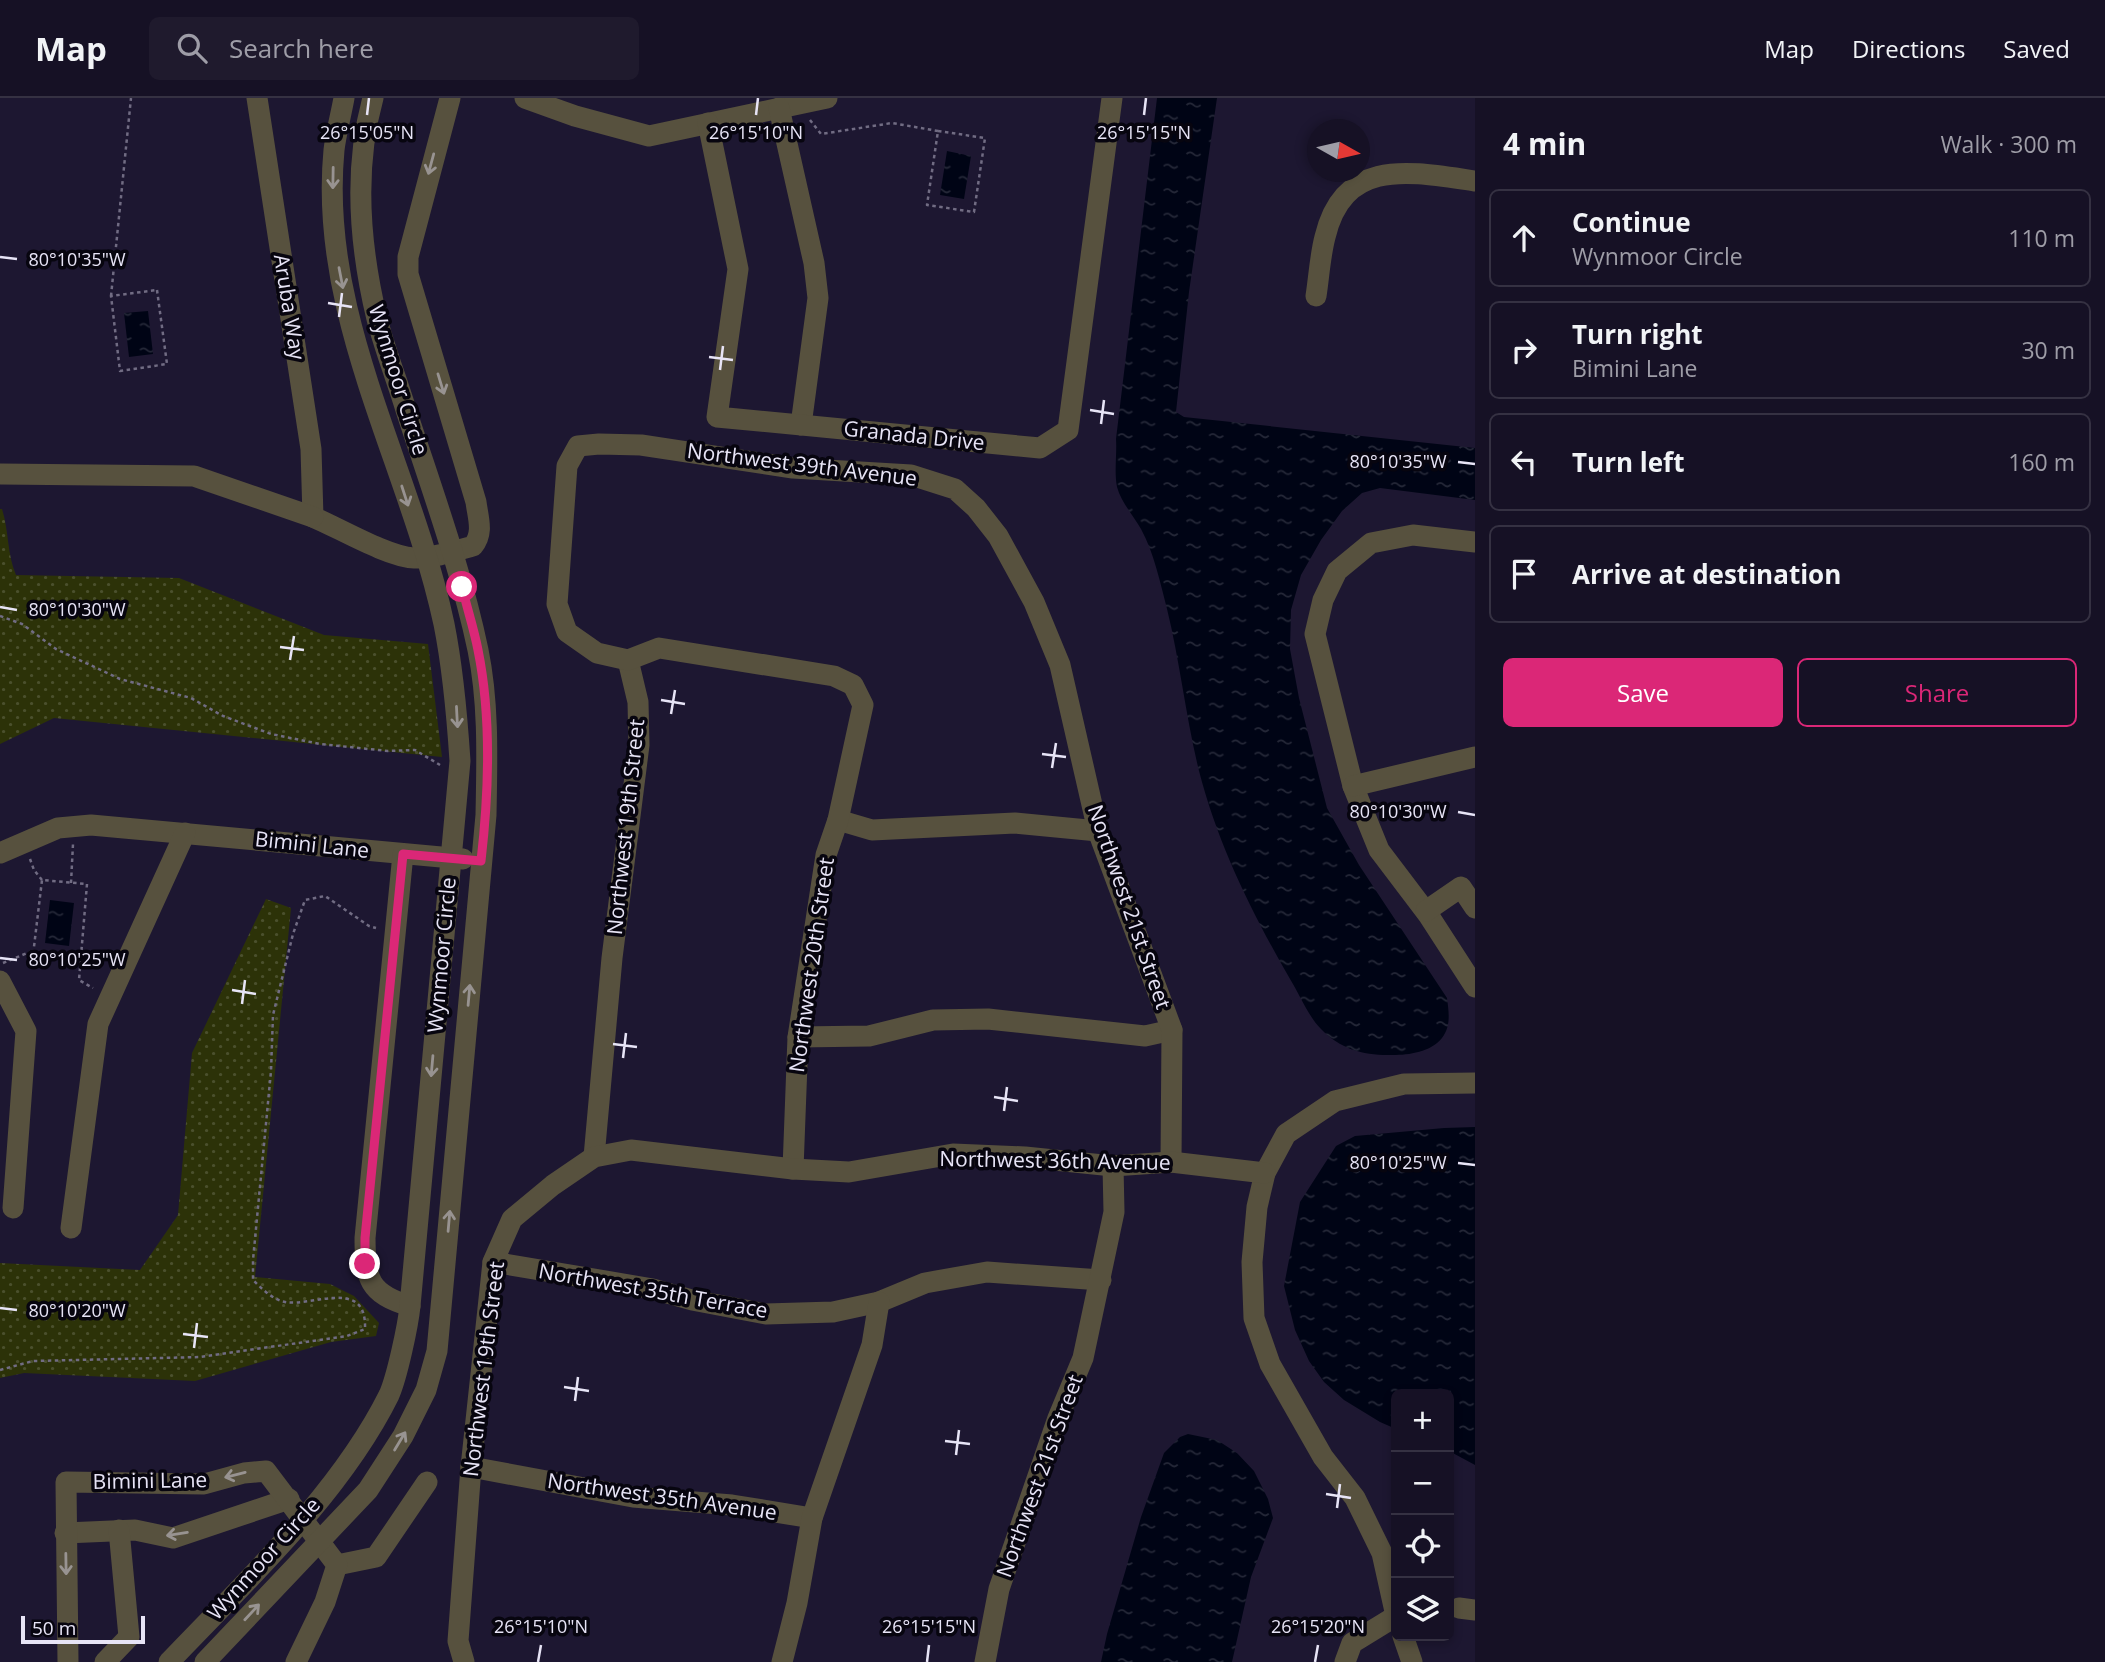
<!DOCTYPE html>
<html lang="en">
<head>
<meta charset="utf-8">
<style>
	:root { --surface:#161125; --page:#1f1a2d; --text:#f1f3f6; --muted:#9e9da7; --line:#353142; --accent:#db2777 }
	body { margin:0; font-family:"Open Sans",sans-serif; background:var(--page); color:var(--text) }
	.controls { position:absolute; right:21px; bottom:21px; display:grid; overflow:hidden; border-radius:10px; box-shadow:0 4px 10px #0003 }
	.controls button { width:63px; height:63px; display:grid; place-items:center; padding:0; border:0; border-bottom:2px solid var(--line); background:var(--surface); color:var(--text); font:35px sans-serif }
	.compass { position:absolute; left:1307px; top:21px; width:63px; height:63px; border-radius:50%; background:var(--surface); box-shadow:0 4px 10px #0003; rotate:98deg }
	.scale { position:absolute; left:21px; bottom:18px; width:124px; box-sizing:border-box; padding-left:7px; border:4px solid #e7e4f6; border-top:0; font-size:19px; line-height:24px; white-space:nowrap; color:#e7e4f6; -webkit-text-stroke:5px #07050f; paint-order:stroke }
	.stop { position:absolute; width:21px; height:21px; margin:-16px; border:5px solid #db2777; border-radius:50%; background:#fff }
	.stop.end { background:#db2777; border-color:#fff; box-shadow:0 2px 7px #0008 }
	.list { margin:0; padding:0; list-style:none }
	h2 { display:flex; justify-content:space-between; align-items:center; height:91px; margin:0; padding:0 28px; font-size:30px }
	h2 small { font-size:23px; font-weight:400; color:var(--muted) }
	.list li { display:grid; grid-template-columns:46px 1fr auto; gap:21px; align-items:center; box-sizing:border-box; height:98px; margin:0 14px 14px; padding:0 14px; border:2px solid var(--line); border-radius:10px }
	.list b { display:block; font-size:26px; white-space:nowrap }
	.list p { margin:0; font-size:23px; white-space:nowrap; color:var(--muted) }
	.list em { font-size:23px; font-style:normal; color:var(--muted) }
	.actions { display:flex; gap:14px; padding:21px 28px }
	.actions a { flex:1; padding:16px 0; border:2px solid var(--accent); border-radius:10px; text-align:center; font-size:24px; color:var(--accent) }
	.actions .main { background:var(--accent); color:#fff }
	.icon { flex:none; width:38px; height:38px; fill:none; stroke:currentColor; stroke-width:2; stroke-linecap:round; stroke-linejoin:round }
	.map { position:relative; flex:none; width:1475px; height:1564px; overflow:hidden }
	header { display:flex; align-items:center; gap:42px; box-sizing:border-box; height:98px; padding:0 35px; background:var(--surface); border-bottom:2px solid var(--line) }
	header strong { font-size:33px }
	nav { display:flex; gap:38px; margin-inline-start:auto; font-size:24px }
	.search { width:490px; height:63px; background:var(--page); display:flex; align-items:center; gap:18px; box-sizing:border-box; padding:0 24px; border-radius:10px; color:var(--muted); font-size:26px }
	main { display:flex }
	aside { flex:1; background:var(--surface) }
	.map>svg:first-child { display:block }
</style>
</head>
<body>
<header>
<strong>Map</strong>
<div class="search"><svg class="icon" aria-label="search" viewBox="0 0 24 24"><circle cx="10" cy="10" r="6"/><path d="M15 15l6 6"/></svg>Search here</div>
<nav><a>Map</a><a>Directions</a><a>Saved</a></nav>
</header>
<main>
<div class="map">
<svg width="1475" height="1564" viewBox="0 0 1475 1564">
	<defs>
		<pattern id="grass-dots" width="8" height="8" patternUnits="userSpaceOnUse" patternTransform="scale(1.75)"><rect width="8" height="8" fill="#2c3208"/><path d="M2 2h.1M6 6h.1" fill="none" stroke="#4b502d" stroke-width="1.8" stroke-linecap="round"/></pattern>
		<pattern id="water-ripples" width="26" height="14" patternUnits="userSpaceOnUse" patternTransform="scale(1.75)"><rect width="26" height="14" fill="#000415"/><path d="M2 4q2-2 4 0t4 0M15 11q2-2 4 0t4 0" fill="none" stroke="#252838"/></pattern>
	</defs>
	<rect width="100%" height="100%" fill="#1d1731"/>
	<g fill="url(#grass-dots)">
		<path d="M0,411H2C9,433 7,456 16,477L179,480L324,537L428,546L442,659L54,620L0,646Z"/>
		<path d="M266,801L291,810L255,1179L330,1186L354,1198L379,1225L376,1238L331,1244L195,1283L24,1275L0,1280V1165L140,1172L178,1117L192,955Z"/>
	</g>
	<g fill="url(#water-ripples)">
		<path d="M1157,0H1217L1189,194L1176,314L1184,319L1475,350V402L1380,390L1362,395L1342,413L1321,442L1301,477L1291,512L1290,551L1299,600L1327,710L1359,767L1447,900C1449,915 1451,928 1442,940C1431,954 1409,957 1393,957C1366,958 1341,952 1321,931C1308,918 1300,897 1290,881C1252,815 1218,747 1199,673C1186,620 1180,564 1167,511C1160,484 1154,455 1141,431C1133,417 1121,404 1117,389C1114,374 1117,356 1116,341Z"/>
		<path d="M947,53L971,58L964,101L940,97Z"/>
		<path d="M148,213L153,256L129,259L124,215Z"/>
		<path d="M50,802L74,805L69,848L45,845Z"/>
		<path d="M1475,1029V1367L1449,1353V1296H1396V1331L1380,1324L1344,1302L1324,1284L1309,1263L1295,1232L1284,1188L1300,1104L1336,1048L1355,1038L1444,1030Z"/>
		<path d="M1188,1336L1217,1342L1237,1355L1254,1373L1268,1401L1273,1420L1251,1479L1232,1564H1101L1107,1536L1141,1419L1164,1355L1180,1339Z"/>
	</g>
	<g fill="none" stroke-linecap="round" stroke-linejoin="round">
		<g stroke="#716c83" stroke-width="2.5" stroke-dasharray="3.5 3.5" stroke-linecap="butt">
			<path d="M810,22L821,36L892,25L938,33"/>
			<path d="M938,33L985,40L974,114L927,107Z"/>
			<path d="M157,192L167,266L120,273L111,198Z"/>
			<path d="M111,198L131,0"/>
			<path d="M0,518L22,526L56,551L120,581L191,600L223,618L271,636L320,646L388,653L415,652L440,667"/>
			<path d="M30,761L34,772L42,782"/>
			<path d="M71,785L73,746"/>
			<path d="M80,862L33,857L42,782L87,786L79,882L93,890"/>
			<path d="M3,865L32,853"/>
			<path d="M0,1272L33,1263L200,1259L347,1238L365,1231C367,1179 313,1209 285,1204C273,1202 261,1190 253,1182V1162L271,973L273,917L293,836L305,802L325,798L369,828L376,830"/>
		</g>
		<g stroke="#57513e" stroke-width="21">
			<path d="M257,0L311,351L313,419C339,430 388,459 414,460C434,460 455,453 473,448C484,435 478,420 476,404L408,176V159L450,0"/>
			<path d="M525,0L575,18L649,38L827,0"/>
			<path d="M779,10L814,165L818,200L801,327"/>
			<path d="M708,25L738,171L717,319L1040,350L1068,332L1112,0"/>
			<path d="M1316,198C1319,179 1320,158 1325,139C1344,58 1412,74 1475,83"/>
			<path d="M0,376L194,378L313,419"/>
			<path d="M1475,444L1413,437L1371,445L1337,473L1323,502L1315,536L1353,688L1379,752L1429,818L1475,889"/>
			<path d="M1353,688L1475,659"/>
			<path d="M838,722L872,732L1015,725L1098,733"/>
			<path d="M0,755L58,730L91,727L463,761"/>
			<path d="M403,756L365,1140C365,1181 369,1196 410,1208"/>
			<path d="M1426,813L1461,789L1475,810"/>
			<path d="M0,883L26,933L13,1110"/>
			<path d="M798,939L869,938L933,922L988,921L1145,938L1172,932"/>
			<path d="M594,1059L612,860L639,647L638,604L628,562"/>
			<path d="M793,1071L798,939L826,757L838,722L863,607L853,587L834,578L659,550L628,562L597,555L567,534L557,506L567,368L578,348L599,346L641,347L793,370L911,377L955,391L976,410L998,438L1034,504L1060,567L1098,733L1172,932L1171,1064"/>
			<path d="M71,1130L98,926L185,735"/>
			<path d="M493,1164L653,1191L692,1202L766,1216L833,1214L879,1204L925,1185L987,1174L1101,1182"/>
			<path d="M471,1369L633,1399L732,1407L812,1420"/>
			<path d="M65,1435L135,1432L173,1440L289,1401"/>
			<path d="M337,1467L376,1459L427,1384"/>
			<path d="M1459,1510L1475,1512"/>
			<path d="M1396,1518L1382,1455L1355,1400L1323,1359L1270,1266L1254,1220L1252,1164L1257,1109L1265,1075L1286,1036L1335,1003L1404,986L1475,985"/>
			<path d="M1403,1538L1412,1564"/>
			<path d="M68,1564L66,1384L204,1386L244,1375L266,1373L337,1467L325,1504L296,1564"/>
			<path d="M105,1564L129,1539L119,1432"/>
			<path d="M169,1564C245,1484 340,1396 389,1297C397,1279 408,1228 410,1208L460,663C457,617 453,571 444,526C410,367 318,219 334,52C336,35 341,17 344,0"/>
			<path d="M205,1564L368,1392L403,1338L426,1292L437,1253L486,717C487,662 489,606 478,552C461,471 432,392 406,312C397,282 385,252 377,221C360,150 353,72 373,0"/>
			<path d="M464,1564L458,1543L471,1369L493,1164L512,1121L553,1087L594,1059L631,1052L793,1071L849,1074L953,1056L1025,1059L1113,1068L1171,1064L1265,1075"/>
			<path d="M782,1564L797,1505L812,1420L872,1247L879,1204"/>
			<path d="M985,1564L999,1491L1058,1320L1083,1260L1114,1114L1113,1068"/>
			<path d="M1345,1564L1352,1545L1396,1518"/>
		</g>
	</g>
	<defs><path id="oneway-shaft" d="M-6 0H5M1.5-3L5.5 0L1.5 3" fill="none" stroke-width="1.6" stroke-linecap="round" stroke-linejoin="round" transform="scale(1.75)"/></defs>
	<g stroke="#989391">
		<use href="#oneway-shaft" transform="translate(431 66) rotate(105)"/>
		<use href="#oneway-shaft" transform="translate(333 80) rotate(91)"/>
		<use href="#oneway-shaft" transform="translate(341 180) rotate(79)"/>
		<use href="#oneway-shaft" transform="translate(441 286) rotate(73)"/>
		<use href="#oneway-shaft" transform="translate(405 398) rotate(72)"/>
		<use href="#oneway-shaft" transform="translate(457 619) rotate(87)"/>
		<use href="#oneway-shaft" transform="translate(469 897) rotate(-85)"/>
		<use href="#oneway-shaft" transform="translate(432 968) rotate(95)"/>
		<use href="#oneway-shaft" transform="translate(449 1123) rotate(-85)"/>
		<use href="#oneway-shaft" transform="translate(400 1343) rotate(-59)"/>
		<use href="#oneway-shaft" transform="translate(235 1377) rotate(166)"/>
		<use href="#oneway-shaft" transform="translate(177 1436) rotate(171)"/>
		<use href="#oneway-shaft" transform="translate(66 1466) rotate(89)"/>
		<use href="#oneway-shaft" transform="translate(252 1514) rotate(-47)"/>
	</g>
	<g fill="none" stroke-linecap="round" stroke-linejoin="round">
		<path stroke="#db2777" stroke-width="9" d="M365,1166V1140L403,756L481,763C489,694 492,621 478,552C474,531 467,510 462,489"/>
	</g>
	<path fill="none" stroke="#e7e4f6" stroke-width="2.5" d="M367,17L369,0M756,17L758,0M1144,17L1146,0M0,159L17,161M328,205L352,209M339,219L342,195M709,259L733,262M720,272L723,248M1090,312L1114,316M1101,326L1104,302M1458,364L1475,366M0,509L17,512M280,549L304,552M290,562L294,538M661,602L685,606M671,616L675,592M1042,656L1066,659M1052,670L1056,645M1458,714L1475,717M0,860L17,862M232,892L256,896M242,906L245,882M613,946L637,949M623,960L626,935M994,999L1018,1003M1004,1013L1007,989M1458,1065L1475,1067M0,1210L17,1212M183,1236L208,1239M194,1250L197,1225M564,1289L589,1293M575,1303L578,1279M945,1343L970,1346M956,1357L959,1332M1326,1396L1351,1400M1337,1410L1340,1386M538,1564L541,1547M927,1564L929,1547M1315,1564L1318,1547"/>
	<g text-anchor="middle" stroke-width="7" stroke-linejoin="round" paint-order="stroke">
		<g font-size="21" fill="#e7e4f6" stroke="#07050f">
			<text transform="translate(289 209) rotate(81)" y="7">Aruba Way</text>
			<text transform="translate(398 282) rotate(73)" y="7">Wynmoor Circle</text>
			<text transform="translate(914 338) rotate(6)" y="7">Granada Drive</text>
			<text transform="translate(802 367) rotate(7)" y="7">Northwest 39th Avenue</text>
			<text transform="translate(626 729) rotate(-84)" y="7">Northwest 19th Street</text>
			<text transform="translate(312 747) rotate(6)" y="7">Bimini Lane</text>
			<text transform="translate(1129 809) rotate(71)" y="7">Northwest 21st Street</text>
			<text transform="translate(442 857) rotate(-85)" y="7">Wynmoor Circle</text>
			<text transform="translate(812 867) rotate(-82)" y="7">Northwest 20th Street</text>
			<text transform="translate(1055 1063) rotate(1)" y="7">Northwest 36th Avenue</text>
			<text transform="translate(653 1193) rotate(10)" y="7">Northwest 35th Terrace</text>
			<text transform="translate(484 1271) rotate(-83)" y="7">Northwest 19th Street</text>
			<text transform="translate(1040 1378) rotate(-70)" y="7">Northwest 21st Street</text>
			<text transform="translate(150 1383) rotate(-1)" y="7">Bimini Lane</text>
			<text transform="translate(662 1399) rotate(8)" y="7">Northwest 35th Avenue</text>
			<text transform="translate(264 1461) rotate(-48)" y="7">Wynmoor Circle</text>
		</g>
	</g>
	<g font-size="18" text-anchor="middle" fill="#e7e4f6" stroke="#07050f" stroke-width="7" stroke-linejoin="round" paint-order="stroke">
		<text x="367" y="41">26°15'05"N</text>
		<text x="756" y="41">26°15'10"N</text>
		<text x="1144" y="41">26°15'15"N</text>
		<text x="77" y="168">80°10'35"W</text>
		<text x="1398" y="370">80°10'35"W</text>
		<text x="77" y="518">80°10'30"W</text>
		<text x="1398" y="720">80°10'30"W</text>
		<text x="77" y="868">80°10'25"W</text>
		<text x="1398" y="1071">80°10'25"W</text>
		<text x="77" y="1219">80°10'20"W</text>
		<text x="541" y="1535">26°15'10"N</text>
		<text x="929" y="1535">26°15'15"N</text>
		<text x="1318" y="1535">26°15'20"N</text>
	</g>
</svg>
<div class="controls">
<button>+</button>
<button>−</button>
<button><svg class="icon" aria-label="locate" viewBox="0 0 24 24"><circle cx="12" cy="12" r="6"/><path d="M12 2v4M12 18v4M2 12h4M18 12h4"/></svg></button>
<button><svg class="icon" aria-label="layers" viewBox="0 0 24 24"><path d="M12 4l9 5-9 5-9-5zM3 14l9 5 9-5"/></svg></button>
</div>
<svg class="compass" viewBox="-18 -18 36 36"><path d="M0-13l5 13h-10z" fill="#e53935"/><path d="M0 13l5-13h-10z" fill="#9e9da7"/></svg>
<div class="scale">50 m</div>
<div class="stop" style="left:462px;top:489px"></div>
<div class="stop end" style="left:365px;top:1166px"></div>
</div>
<aside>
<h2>4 min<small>Walk · 300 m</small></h2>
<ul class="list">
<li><svg class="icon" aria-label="ahead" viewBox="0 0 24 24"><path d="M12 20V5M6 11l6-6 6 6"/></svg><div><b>Continue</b><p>Wynmoor Circle</p></div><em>110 m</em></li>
<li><svg class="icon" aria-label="right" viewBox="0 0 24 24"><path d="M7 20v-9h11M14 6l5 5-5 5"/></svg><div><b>Turn right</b><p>Bimini Lane</p></div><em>30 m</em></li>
<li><svg class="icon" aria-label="left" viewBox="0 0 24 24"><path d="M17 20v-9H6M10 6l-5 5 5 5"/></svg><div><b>Turn left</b></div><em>160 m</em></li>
<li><svg class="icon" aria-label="arrive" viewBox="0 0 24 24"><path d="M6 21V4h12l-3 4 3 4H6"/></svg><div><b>Arrive at destination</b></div></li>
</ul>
<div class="actions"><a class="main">Save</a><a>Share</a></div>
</aside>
</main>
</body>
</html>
